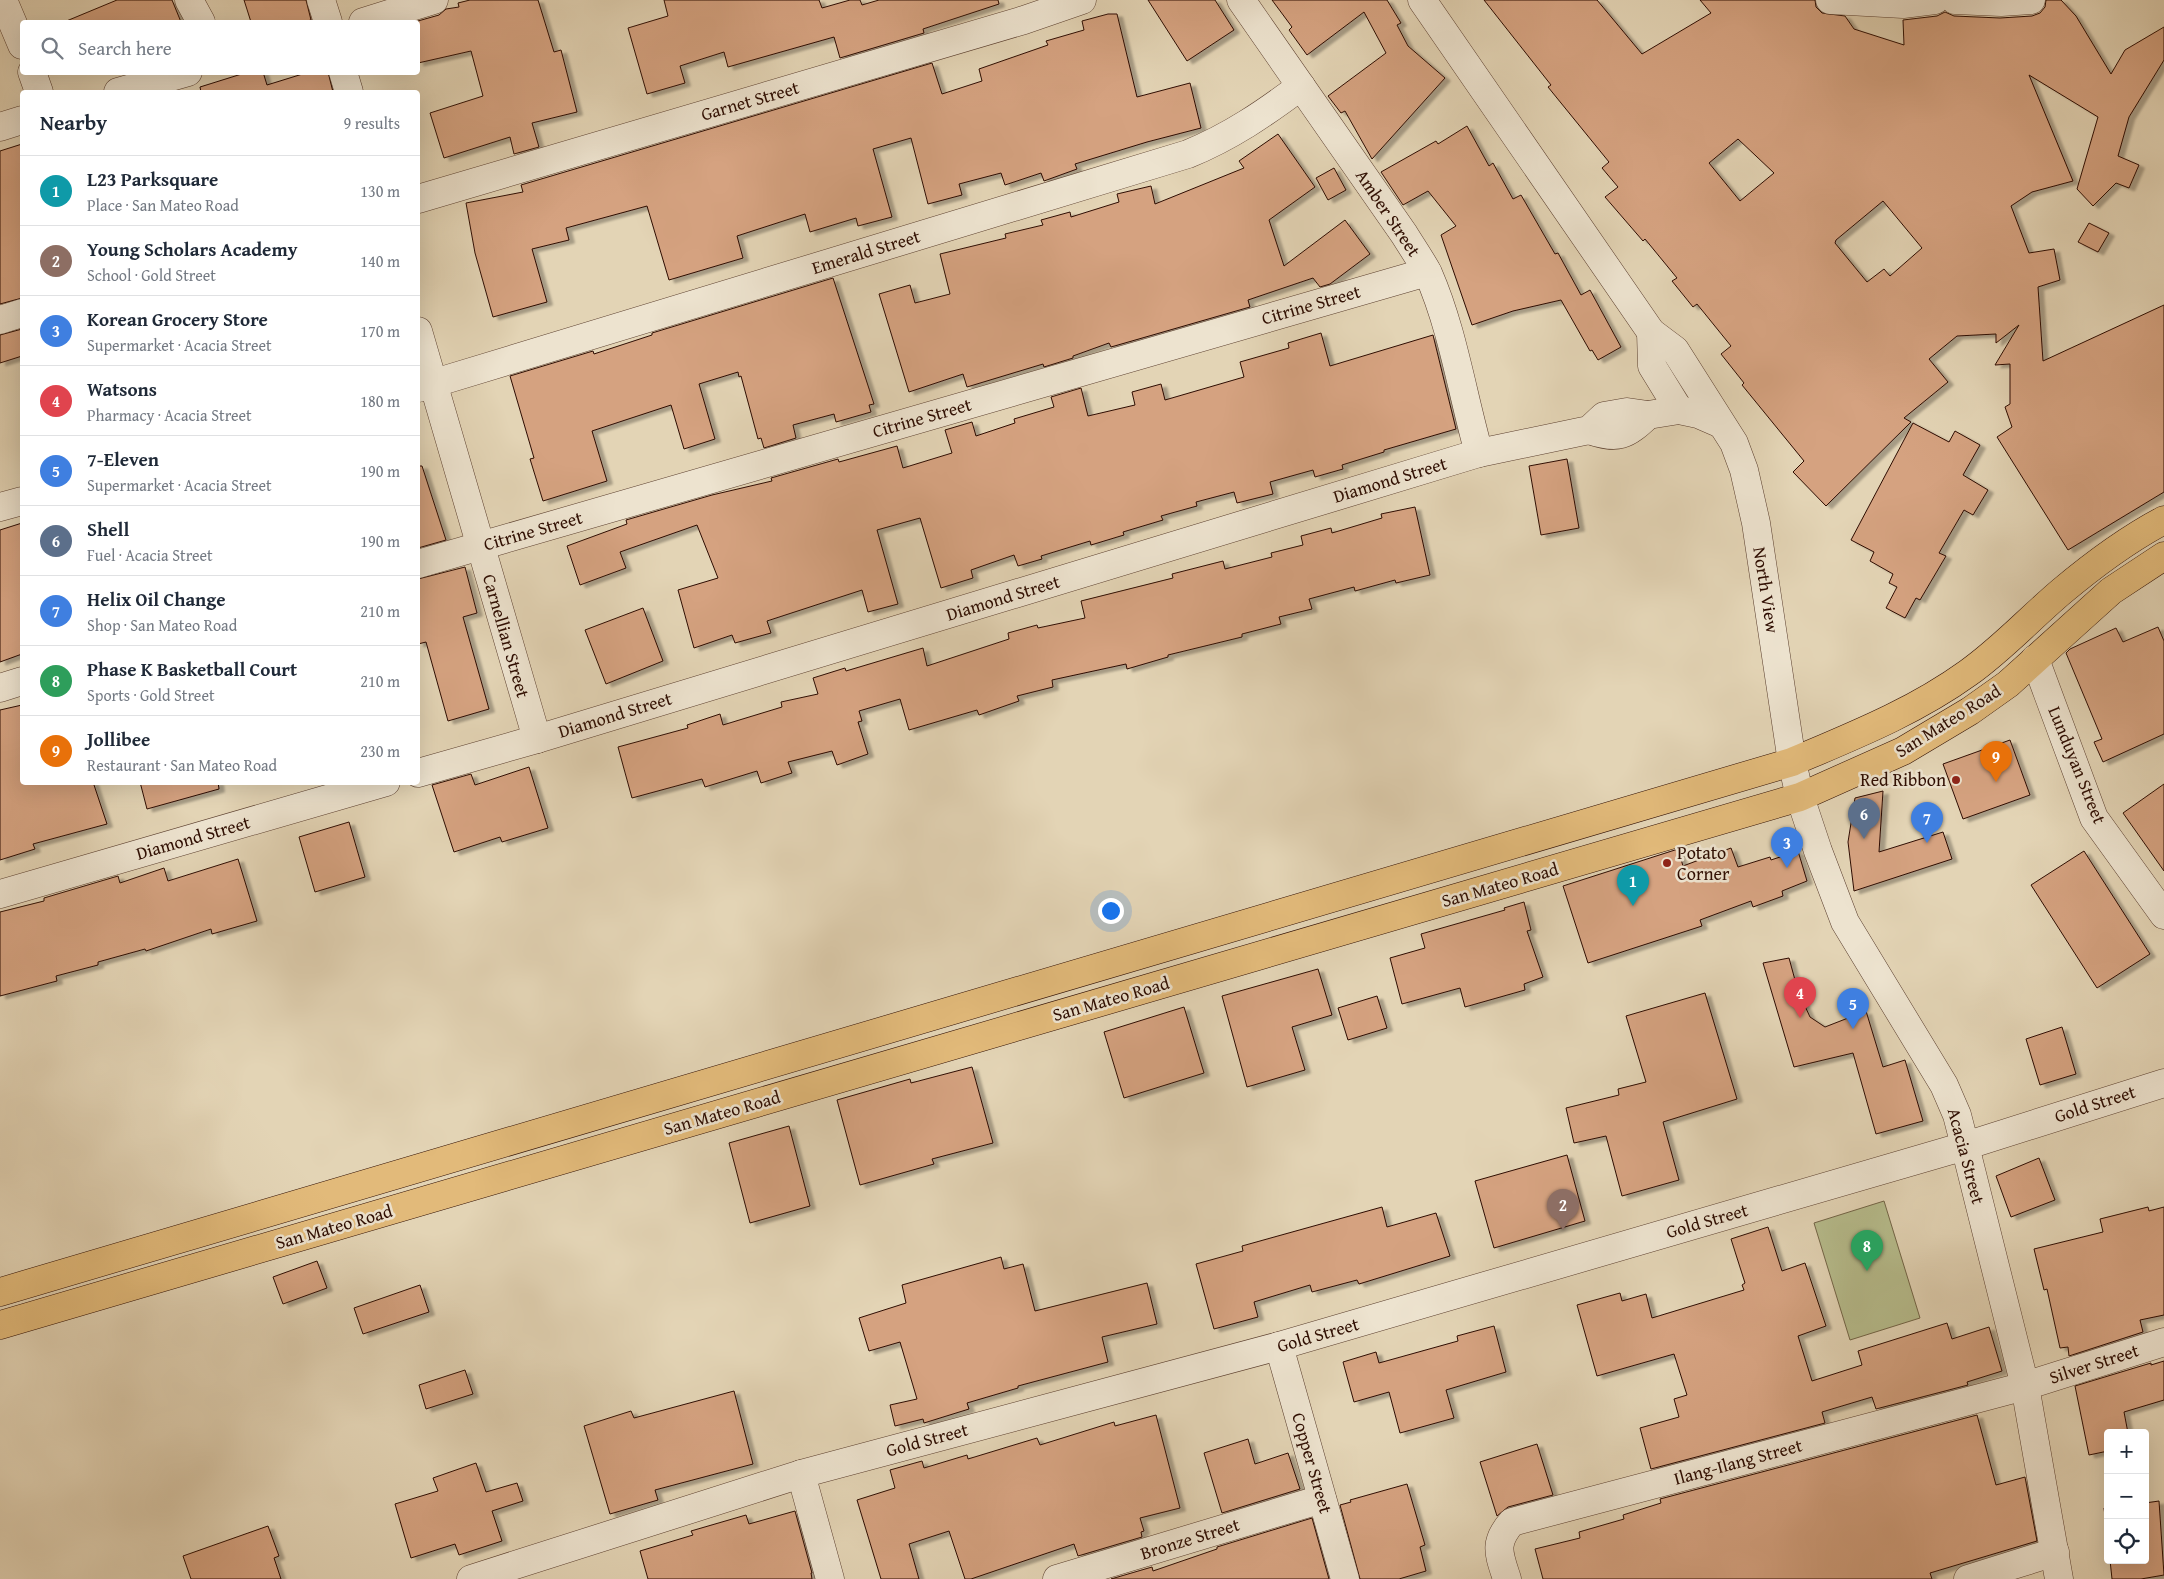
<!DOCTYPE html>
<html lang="en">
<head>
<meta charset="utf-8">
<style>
	:root { --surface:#fff; --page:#f2f2f3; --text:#1f2937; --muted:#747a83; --line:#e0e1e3; --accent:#8f2418 }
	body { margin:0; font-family:"Gentium Book Plus",serif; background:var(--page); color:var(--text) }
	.controls { position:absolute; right:15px; bottom:15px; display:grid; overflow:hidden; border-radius:5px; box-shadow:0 5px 20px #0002 }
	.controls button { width:45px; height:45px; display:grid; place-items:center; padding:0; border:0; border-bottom:1px solid var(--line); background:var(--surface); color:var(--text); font:25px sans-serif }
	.you { position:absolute; left:1110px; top:910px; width:18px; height:18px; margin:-12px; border:4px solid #fff; border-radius:50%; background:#1a73e8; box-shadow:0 0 0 8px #1a73e833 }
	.badge { display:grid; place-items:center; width:32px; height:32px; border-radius:50%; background:var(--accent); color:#fff; font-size:16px; font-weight:700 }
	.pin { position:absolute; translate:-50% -41px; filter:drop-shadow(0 1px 2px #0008) }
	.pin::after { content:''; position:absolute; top:26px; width:18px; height:15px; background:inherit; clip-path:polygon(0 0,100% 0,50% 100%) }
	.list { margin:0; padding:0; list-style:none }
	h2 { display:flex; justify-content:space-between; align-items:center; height:65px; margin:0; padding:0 20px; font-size:21px }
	h2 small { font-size:16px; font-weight:400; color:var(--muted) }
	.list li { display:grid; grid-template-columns:32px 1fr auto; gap:15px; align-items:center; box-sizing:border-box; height:70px; padding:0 20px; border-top:1px solid var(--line) }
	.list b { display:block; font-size:19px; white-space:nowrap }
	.list p { margin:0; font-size:16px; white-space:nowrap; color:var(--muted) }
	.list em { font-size:16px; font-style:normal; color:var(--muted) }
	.icon { flex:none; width:28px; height:28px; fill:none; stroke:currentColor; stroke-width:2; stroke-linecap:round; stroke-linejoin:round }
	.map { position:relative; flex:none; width:2164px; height:1579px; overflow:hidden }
	.search { position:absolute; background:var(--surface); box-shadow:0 5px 20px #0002; left:20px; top:20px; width:400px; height:55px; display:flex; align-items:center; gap:12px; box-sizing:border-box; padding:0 18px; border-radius:5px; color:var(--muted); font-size:19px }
	.panel { position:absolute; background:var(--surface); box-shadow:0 5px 20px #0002; left:20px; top:90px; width:400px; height:695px; border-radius:5px }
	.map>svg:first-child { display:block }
</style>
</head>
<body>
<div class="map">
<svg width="2164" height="1579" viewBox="0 0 2164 1579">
	<defs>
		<filter id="shadow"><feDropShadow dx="5.5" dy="3" stdDeviation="1" flood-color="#0004"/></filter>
	</defs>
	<rect width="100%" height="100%" fill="#e3d4b5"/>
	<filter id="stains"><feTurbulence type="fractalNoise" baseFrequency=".004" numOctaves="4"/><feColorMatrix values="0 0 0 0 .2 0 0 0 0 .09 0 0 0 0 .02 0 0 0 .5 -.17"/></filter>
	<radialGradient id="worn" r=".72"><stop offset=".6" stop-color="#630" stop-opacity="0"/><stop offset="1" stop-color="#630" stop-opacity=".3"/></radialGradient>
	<path fill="#b6bc8c" stroke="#726446" d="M1884,1201L1920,1318L1850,1340L1814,1223Z"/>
	<g fill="#d5a280" stroke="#2d0c01" fill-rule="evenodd" filter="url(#shadow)">
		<path d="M117,0H172L181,22H64Z"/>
		<path d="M244,0H306L311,20L303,22H251Z"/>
		<path d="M470,0H538L554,52L561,50L577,112L532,123L539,147L514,154L510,137L444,158L430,113L483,96L471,51L418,63V21L439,15L446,9L459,7L458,3Z"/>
		<path d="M664,0H819L822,8L850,0H860L862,5L879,0H998L999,4L923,29L924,33L840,58L834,37L728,67L724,52L680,66L685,83L647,94L628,28L668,16Z"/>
		<path d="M1148,0H1215L1234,30L1187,61Z"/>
		<path d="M1272,0H1387L1401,23L1397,25L1408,46L1445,78L1372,159L1345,111L1341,113L1328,96L1386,53L1364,12L1307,55L1289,30L1292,27Z"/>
		<path d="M1484,0H1597L1642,54L1711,13L1700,0H1815L1816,7L1822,13L1845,16L1854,29L1904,45L1903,20L1937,16L1945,12L1954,16L2000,18L2032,16L2040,13L2045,7L2046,0H2061L2076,16L2111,74L2125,50L2164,27V60L2129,117L2118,156L2139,165L2129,188L2116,183L2093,206L2077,189L2098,117L2029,75L2073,181L2032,192L2011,206L2029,253L2054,249L2060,280L2038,287L2043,361L2164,305V492L2068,550L1997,437L2012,427L2005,407L2010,404V364L1995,365L2019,325L1996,343V334L1957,336L1929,359L1948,382L1904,418L1911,422L1826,506L1793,472L1804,461L1742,385L1744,383L1721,354L1731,346L1697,304L1693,307L1672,281L1677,278L1645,239L1643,241L1605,197L1618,187L1602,168L1609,162L1548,87L1551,85ZM1738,139L1774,173L1740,201L1709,163ZM1883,201L1922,248L1890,276L1884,269L1867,282L1835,243L1836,240Z"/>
		<path d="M1108,14H1117L1137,97L1190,83L1201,128L1147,142L1075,164L1077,169L1044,181L1041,173L1005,185L1001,173L959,184L962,195L928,204L911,138L873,149L892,217L858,226L856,218L810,232L805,214L737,236L743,258L669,280L647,206L566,228L569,240L532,249L547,302L493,317L475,253L466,203L523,192L521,185L932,63L942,94L982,81L979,69L1048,45L1046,41L1084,30L1082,21Z"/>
		<path d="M248,72H263L267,85L309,72H328L333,92H201L200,87Z"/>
		<path d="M1467,126L1489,166L1493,163L1513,199L1521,195L1555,254L1558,253L1581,295L1590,290L1621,347L1598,360L1592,350L1590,351L1561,300L1513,311L1472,325L1441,235L1456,226L1428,191L1403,205L1381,172L1436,141L1438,144Z"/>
		<path d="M1278,134L1315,187L1269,220L1284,266L1345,220L1370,254L1330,284L1320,287L1313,278L1248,300L1250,307L1111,347L1109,343L1073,356V358L1044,367L1043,364L967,387L963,374L909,392L879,294L910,285L915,303L950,294L940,254L1006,238L1005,234L1043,225L1041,220L1070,212L1071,217L1119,202L1117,194L1151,186L1155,204L1244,168L1239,161Z"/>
		<path d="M22,144V298L0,304V151Z"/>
		<path d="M1334,168L1346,190L1328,200L1316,178Z"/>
		<path d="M2089,223L2109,233L2098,252L2078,242Z"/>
		<path d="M833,278L874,404L869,405L871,412L836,422L834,414L793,425L796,438L764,448L761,438L758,439L741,376L739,377L738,372L699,384L715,439L684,449L671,405L592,431L607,481L543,501L530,459L534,458L510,376L593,351L594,354L652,335V333Z"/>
		<path d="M22,329V356L0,363V335Z"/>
		<path d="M1321,333L1330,366L1433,335L1456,429L1384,450V452L1342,465L1343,469L1315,477L1313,470L1270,482L1273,494L1237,503L1234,492L1196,502L1197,506L1161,516L1163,520L1123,532L1124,535L1091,545L1090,541L1041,556L1042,559L1018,566L1014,555L971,570L973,578L941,588L920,518L877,530L898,604L868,612L862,590L767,621L771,633L735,643L732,635L694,648L678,590L718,578L697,525L620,552L626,568L580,585L567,546L627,524L626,520L712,495L772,481L771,478L838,459L839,462L897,446L903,468L952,453L945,430L972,422L976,436L1015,423L1014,419L1054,407L1051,397L1081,388L1088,416L1135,405L1132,392L1161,384L1165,400L1244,377L1240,362L1289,348L1288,343Z"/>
		<path d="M1913,423L1949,442L1955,431L1980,445L1963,475L1988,490L1973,515L1964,510L1939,553L1946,556L1920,600L1916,598L1905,618L1886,608L1897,587L1889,583L1893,574L1870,561L1874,552L1851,540Z"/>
		<path d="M1567,459L1579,528L1541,535L1529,466Z"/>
		<path d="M418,466H422L446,540L418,548Z"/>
		<path d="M1415,507L1430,575L1396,583L1395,580L1355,591L1354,587L1309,599L1312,609L1279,617L1281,624L1242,634V637L1168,655V657L1127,669L1126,664L1052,680L1053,687L1017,696L1019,701L979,715L977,710L909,730L900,699L859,711L862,721L858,722L868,754L837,765L832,751L788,762L792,773L761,783L757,771L705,787L702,779L632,798L618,747L688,728L687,725L720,714L723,725L782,707L781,702L818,694L813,678L845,668L846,671L923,648L927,666L1009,639L1008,633L1037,625L1038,628L1085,618L1081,601L1173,578L1172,574L1223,561L1225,569L1272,557L1271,553L1303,545L1301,536L1331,528L1332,533L1382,518L1381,514Z"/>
		<path d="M22,523V654L0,662V530Z"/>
		<path d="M465,567L477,613L463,617L489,709L448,721L426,642L418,644V579Z"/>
		<path d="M643,608L663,661L606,684L585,630Z"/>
		<path d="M2158,627L2164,641V734L2103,762L2094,742L2102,739L2066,653L2070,649L2116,628L2123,642Z"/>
		<path d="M22,705V782H93L107,824L33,844L35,849L0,860V710Z"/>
		<path d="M2010,740L2030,795L1963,819L1943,764Z"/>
		<path d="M529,767L548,828L502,842L500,837L454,852L432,785L471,774L475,785Z"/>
		<path d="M140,782H218L219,789L147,809Z"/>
		<path d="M2164,784V871L2123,813Z"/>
		<path d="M1883,791L1879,852L1943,832L1952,859L1854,891L1848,842L1855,798Z"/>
		<path d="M349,822L365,877L315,892L299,837Z"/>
		<path d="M1731,848L1738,867L1770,857L1771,860L1798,851L1807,881L1782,891L1783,896L1753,907L1751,901L1700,920L1702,926L1588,963L1563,886L1678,849L1683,866Z"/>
		<path d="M2084,851L2150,954L2097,988L2031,885Z"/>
		<path d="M238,859L257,921L212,934L211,929L146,951L145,949L98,962V965L56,976L57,981L0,996V912L44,901V898L118,876L120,883L164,868L168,881Z"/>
		<path d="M1524,902L1531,930L1527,931L1543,977L1524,984L1525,990L1465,1007L1460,988L1402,1004L1390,958L1425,948L1421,934L1505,910L1504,908Z"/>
		<path d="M1789,958L1798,991L1810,1017L1825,1027L1866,1011L1883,1067L1905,1060L1923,1121L1876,1134L1853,1053L1794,1067L1763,963Z"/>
		<path d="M1318,969L1332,1015L1292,1027L1305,1070L1247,1087L1222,996Z"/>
		<path d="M1705,993L1737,1099L1663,1122L1679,1180L1622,1196L1606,1136L1574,1143L1566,1108L1619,1095L1618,1089L1646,1082L1626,1016Z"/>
		<path d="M1377,996L1387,1028L1348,1040L1338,1008Z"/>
		<path d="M1184,1007L1204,1073L1124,1098L1104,1032Z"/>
		<path d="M2062,1027L2076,1074L2040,1085L2026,1039Z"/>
		<path d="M972,1067L993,1143L932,1159L934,1164L860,1185L837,1100L910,1079L911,1083Z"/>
		<path d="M789,1126L810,1206L750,1223L729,1143Z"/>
		<path d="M1567,1155L1585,1221L1494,1248L1475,1181Z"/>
		<path d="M2039,1158L2055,1200L2011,1217L1996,1176Z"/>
		<path d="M1382,1207L1387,1227L1436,1213L1450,1256L1359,1284L1357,1280L1312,1292L1310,1285L1254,1302L1258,1317L1214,1329L1196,1264L1243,1251L1242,1246Z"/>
		<path d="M2148,1207L2149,1211L2164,1207V1315L2140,1320L2143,1332L2069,1356L2068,1347L2060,1348L2047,1289L2044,1290L2034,1249L2103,1232L2100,1219Z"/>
		<path d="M1768,1227L1782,1271L1805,1263L1826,1326L1798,1336L1812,1381L1862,1365L1858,1351L1947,1323L1952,1339L1989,1327L2002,1371L1967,1382L1968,1385L1876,1409L1872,1397L1822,1412L1825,1423L1651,1469L1640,1428L1679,1417L1674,1399L1687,1395L1674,1354L1597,1376L1577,1305L1620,1293L1622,1301L1646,1294L1652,1318L1744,1290L1742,1285L1745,1283L1731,1239Z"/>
		<path d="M1001,1257L1004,1269L1023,1264L1035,1311L1147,1283L1157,1324L1102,1337L1108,1362L1018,1386V1388L967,1403L969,1409L924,1423L923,1419L895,1426L890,1405L917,1399L900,1342L869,1351L859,1318L906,1303L902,1285Z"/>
		<path d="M317,1261L327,1288L283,1304L273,1277Z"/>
		<path d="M420,1285L429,1312L363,1334L354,1308Z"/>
		<path d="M1494,1326L1506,1372L1446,1390L1454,1418L1400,1433L1389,1392L1354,1402L1343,1362L1376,1352L1379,1363L1458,1341L1457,1336Z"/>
		<path d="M2164,1361V1400L2124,1412L2128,1433H2108V1451L2089,1455L2075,1386L2151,1363V1365Z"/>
		<path d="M465,1370L473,1394L426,1409L419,1385Z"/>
		<path d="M734,1391L753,1464L655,1490L658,1500L610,1514L584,1426L631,1411L634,1418Z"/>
		<path d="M1156,1415L1180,1508L1140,1518L1144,1531L1141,1532L1142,1537L1078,1556L1074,1544L971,1579H965L949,1531L909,1544L919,1579H881L857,1500L895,1488L890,1470L922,1461L924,1468L967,1455L968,1459L1037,1438L1040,1445L1114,1422L1115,1426Z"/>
		<path d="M1977,1415L1996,1485L2025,1477L2037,1541L1930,1573L1932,1579H1543L1535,1549L1580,1538L1579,1532L1624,1519L1623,1515L1661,1503L1660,1499Z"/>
		<path d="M1248,1439L1255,1464L1288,1453L1300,1489L1222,1513L1204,1453Z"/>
		<path d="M1537,1444L1553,1495L1508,1507L1497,1516L1480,1462Z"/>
		<path d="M476,1463L486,1492L517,1483L523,1501L492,1511L502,1541L459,1555L455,1544L411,1558L395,1504L438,1491L433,1478Z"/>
		<path d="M1407,1484L1425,1545L1420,1547L1426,1571L1399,1579H1360L1340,1505L1351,1502L1350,1500Z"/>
		<path d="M2159,1501L2164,1575L2141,1579H2112L2110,1560H2145V1503Z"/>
		<path d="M2104,1508H2108V1540Z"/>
		<path d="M795,1511L812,1573H811L812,1579H648L640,1551L693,1535L691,1531L746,1515L749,1524Z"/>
		<path d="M1312,1518L1329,1579H1111L1152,1567L1153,1571L1217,1549V1547Z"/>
		<path d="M268,1526L279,1556L274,1558L281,1579H191L183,1556Z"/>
	</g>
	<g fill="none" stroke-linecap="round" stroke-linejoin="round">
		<g stroke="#5a3e2e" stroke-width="29">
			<g id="minor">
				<path d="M3,0L22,45"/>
				<path d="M189,0L201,22"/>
				<path d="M321,0L328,22"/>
				<path d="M1241,0L1404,234C1412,247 1421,260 1428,273C1453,330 1462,393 1479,453"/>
				<path d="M1422,0L1651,332L1675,350L1734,443L1744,470L1756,523L1792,762"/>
				<path d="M1830,0L1903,4L1935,0"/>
				<path d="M1955,0L2001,2L2031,0"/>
				<path d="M363,22L434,0"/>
				<path d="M32,72L39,92"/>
				<path d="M343,72L349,92"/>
				<path d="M118,92L188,72"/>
				<path d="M0,127L22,120"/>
				<path d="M418,199L1024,20L1082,0"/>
				<path d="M0,320L22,313"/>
				<path d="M418,331L537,739"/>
				<path d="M1651,332L1652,366L1679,410"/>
				<path d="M418,388L1188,154C1230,137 1265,113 1301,86"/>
				<path d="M1589,430C1618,440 1626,436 1648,415"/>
				<path d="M0,507L22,501"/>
				<path d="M418,564L1427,272"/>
				<path d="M2035,659L2094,818L2164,915"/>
				<path d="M0,688L22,681"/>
				<path d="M418,773L537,739L1479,453L1589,430L1604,416L1627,412L1648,415L1679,410L1698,414L1721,424"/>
				<path d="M0,894L386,782"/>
				<path d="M1279,1346L1345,1579"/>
				<path d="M801,1474L830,1579"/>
				<path d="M471,1579L801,1474L1279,1346L1965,1146L2025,1386L2059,1579"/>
				<path d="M1057,1579L1322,1499"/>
				<path d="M1507,1579C1499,1554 1493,1543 1512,1522L2025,1386L2164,1342"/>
				<path d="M1968,1579L2055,1552"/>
			</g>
		</g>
		<g stroke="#5a3e2e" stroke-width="29">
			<path id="tertiary" d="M1792,762L1800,797L1818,851L1845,922L1944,1085L1957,1115L1965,1146L2164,1083"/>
		</g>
		<g stroke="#2d0c01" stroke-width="29">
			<g id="primary">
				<path d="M0,1292L1792,762C1853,736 1914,712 1968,673C2002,649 2030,618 2062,591C2093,565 2128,539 2164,520"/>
				<path d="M0,1325L1800,797L1903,751L1970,711L2008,684L2111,591L2164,556"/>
			</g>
		</g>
		<use href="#minor" stroke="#ede3cf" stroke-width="28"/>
		<use href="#tertiary" stroke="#ede3cf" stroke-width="28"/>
		<use href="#primary" stroke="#e2ba7a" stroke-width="28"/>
	</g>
	<g fill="#8f2418" stroke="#ede3cf" stroke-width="2">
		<circle cx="1956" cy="780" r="5"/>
		<circle cx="1667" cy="863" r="5"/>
	</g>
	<g text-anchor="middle" stroke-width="5" stroke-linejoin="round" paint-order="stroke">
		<g font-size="18" fill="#2d0c01" stroke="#ede3cf">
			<text transform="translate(750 101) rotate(-16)" y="6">Garnet Street</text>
			<text transform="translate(1388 213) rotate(56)" y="6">Amber Street</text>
			<text transform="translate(866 252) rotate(-17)" y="6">Emerald Street</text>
			<text transform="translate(1311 305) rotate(-16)" y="6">Citrine Street</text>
			<text transform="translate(922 418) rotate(-16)" y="6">Citrine Street</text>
			<text transform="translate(1390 480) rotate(-17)" y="6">Diamond Street</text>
			<text transform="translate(533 531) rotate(-16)" y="6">Citrine Street</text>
			<text transform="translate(1766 590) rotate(81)" y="6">North View</text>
			<text transform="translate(1003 598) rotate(-17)" y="6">Diamond Street</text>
			<text transform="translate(506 636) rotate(74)" y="6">Carnellian Street</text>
			<text transform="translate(615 715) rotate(-17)" y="6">Diamond Street</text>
			<text transform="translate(1948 721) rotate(-32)" y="6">San Mateo Road</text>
			<text transform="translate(2077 765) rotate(68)" y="6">Lunduyan Street</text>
			<text transform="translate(193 838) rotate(-16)" y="6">Diamond Street</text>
			<text transform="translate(1500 885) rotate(-16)" y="6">San Mateo Road</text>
			<text transform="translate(1111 999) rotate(-16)" y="6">San Mateo Road</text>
			<text transform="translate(2095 1104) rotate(-18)" y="6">Gold Street</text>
			<text transform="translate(722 1113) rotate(-16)" y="6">San Mateo Road</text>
			<text transform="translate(1966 1156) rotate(75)" y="6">Acacia Street</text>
			<text transform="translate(1707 1221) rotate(-16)" y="6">Gold Street</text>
			<text transform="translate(334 1227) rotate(-16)" y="6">San Mateo Road</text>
			<text transform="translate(1318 1335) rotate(-16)" y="6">Gold Street</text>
			<text transform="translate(2094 1364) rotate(-18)" y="6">Silver Street</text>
			<text transform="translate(927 1440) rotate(-15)" y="6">Gold Street</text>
			<text transform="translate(1738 1462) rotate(-15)" y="6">Ilang-Ilang Street</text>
			<text transform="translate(1312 1463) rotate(74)" y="6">Copper Street</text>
			<text transform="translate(1190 1539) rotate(-17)" y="6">Bronze Street</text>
		</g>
		<g font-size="18" fill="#2d0c01" stroke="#ede3cf" text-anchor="end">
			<text x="1946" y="786">Red Ribbon</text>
			<text x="1677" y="859" text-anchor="start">Potato<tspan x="1677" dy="21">Corner</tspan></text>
		</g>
	</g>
	<rect width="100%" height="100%" filter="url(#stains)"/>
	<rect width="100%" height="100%" fill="url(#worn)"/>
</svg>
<div class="controls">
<button>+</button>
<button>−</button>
<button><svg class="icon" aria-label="locate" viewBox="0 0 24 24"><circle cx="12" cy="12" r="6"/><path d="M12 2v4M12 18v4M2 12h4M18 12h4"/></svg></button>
</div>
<div class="you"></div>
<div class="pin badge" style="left:1633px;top:906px;background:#0f9aa8">1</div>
<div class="pin badge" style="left:1563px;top:1230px;background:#8d6e63">2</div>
<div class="pin badge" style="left:1787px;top:868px;background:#3f7fe0">3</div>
<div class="pin badge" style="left:1800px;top:1018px;background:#e0444e">4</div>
<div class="pin badge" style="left:1853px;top:1029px;background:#3f7fe0">5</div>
<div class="pin badge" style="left:1864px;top:839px;background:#5c6f8a">6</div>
<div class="pin badge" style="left:1927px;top:843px;background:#3f7fe0">7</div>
<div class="pin badge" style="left:1867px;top:1271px;background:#2e9e5b">8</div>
<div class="pin badge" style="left:1996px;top:782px;background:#e8710a">9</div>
<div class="search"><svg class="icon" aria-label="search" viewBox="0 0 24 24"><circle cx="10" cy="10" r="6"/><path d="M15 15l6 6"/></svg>Search here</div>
<section class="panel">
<h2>Nearby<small>9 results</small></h2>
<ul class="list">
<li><span class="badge" style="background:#0f9aa8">1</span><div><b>L23 Parksquare</b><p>Place · San Mateo Road</p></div><em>130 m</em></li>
<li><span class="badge" style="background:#8d6e63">2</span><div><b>Young Scholars Academy</b><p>School · Gold Street</p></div><em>140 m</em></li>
<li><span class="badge" style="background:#3f7fe0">3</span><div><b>Korean Grocery Store</b><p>Supermarket · Acacia Street</p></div><em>170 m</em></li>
<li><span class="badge" style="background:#e0444e">4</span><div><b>Watsons</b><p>Pharmacy · Acacia Street</p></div><em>180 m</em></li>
<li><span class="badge" style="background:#3f7fe0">5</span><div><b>7-Eleven</b><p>Supermarket · Acacia Street</p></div><em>190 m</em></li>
<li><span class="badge" style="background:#5c6f8a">6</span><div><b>Shell</b><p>Fuel · Acacia Street</p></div><em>190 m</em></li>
<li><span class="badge" style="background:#3f7fe0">7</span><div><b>Helix Oil Change</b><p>Shop · San Mateo Road</p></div><em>210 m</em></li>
<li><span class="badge" style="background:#2e9e5b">8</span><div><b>Phase K Basketball Court</b><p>Sports · Gold Street</p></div><em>210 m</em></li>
<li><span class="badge" style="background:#e8710a">9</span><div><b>Jollibee</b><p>Restaurant · San Mateo Road</p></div><em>230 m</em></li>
</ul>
</section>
</div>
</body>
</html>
